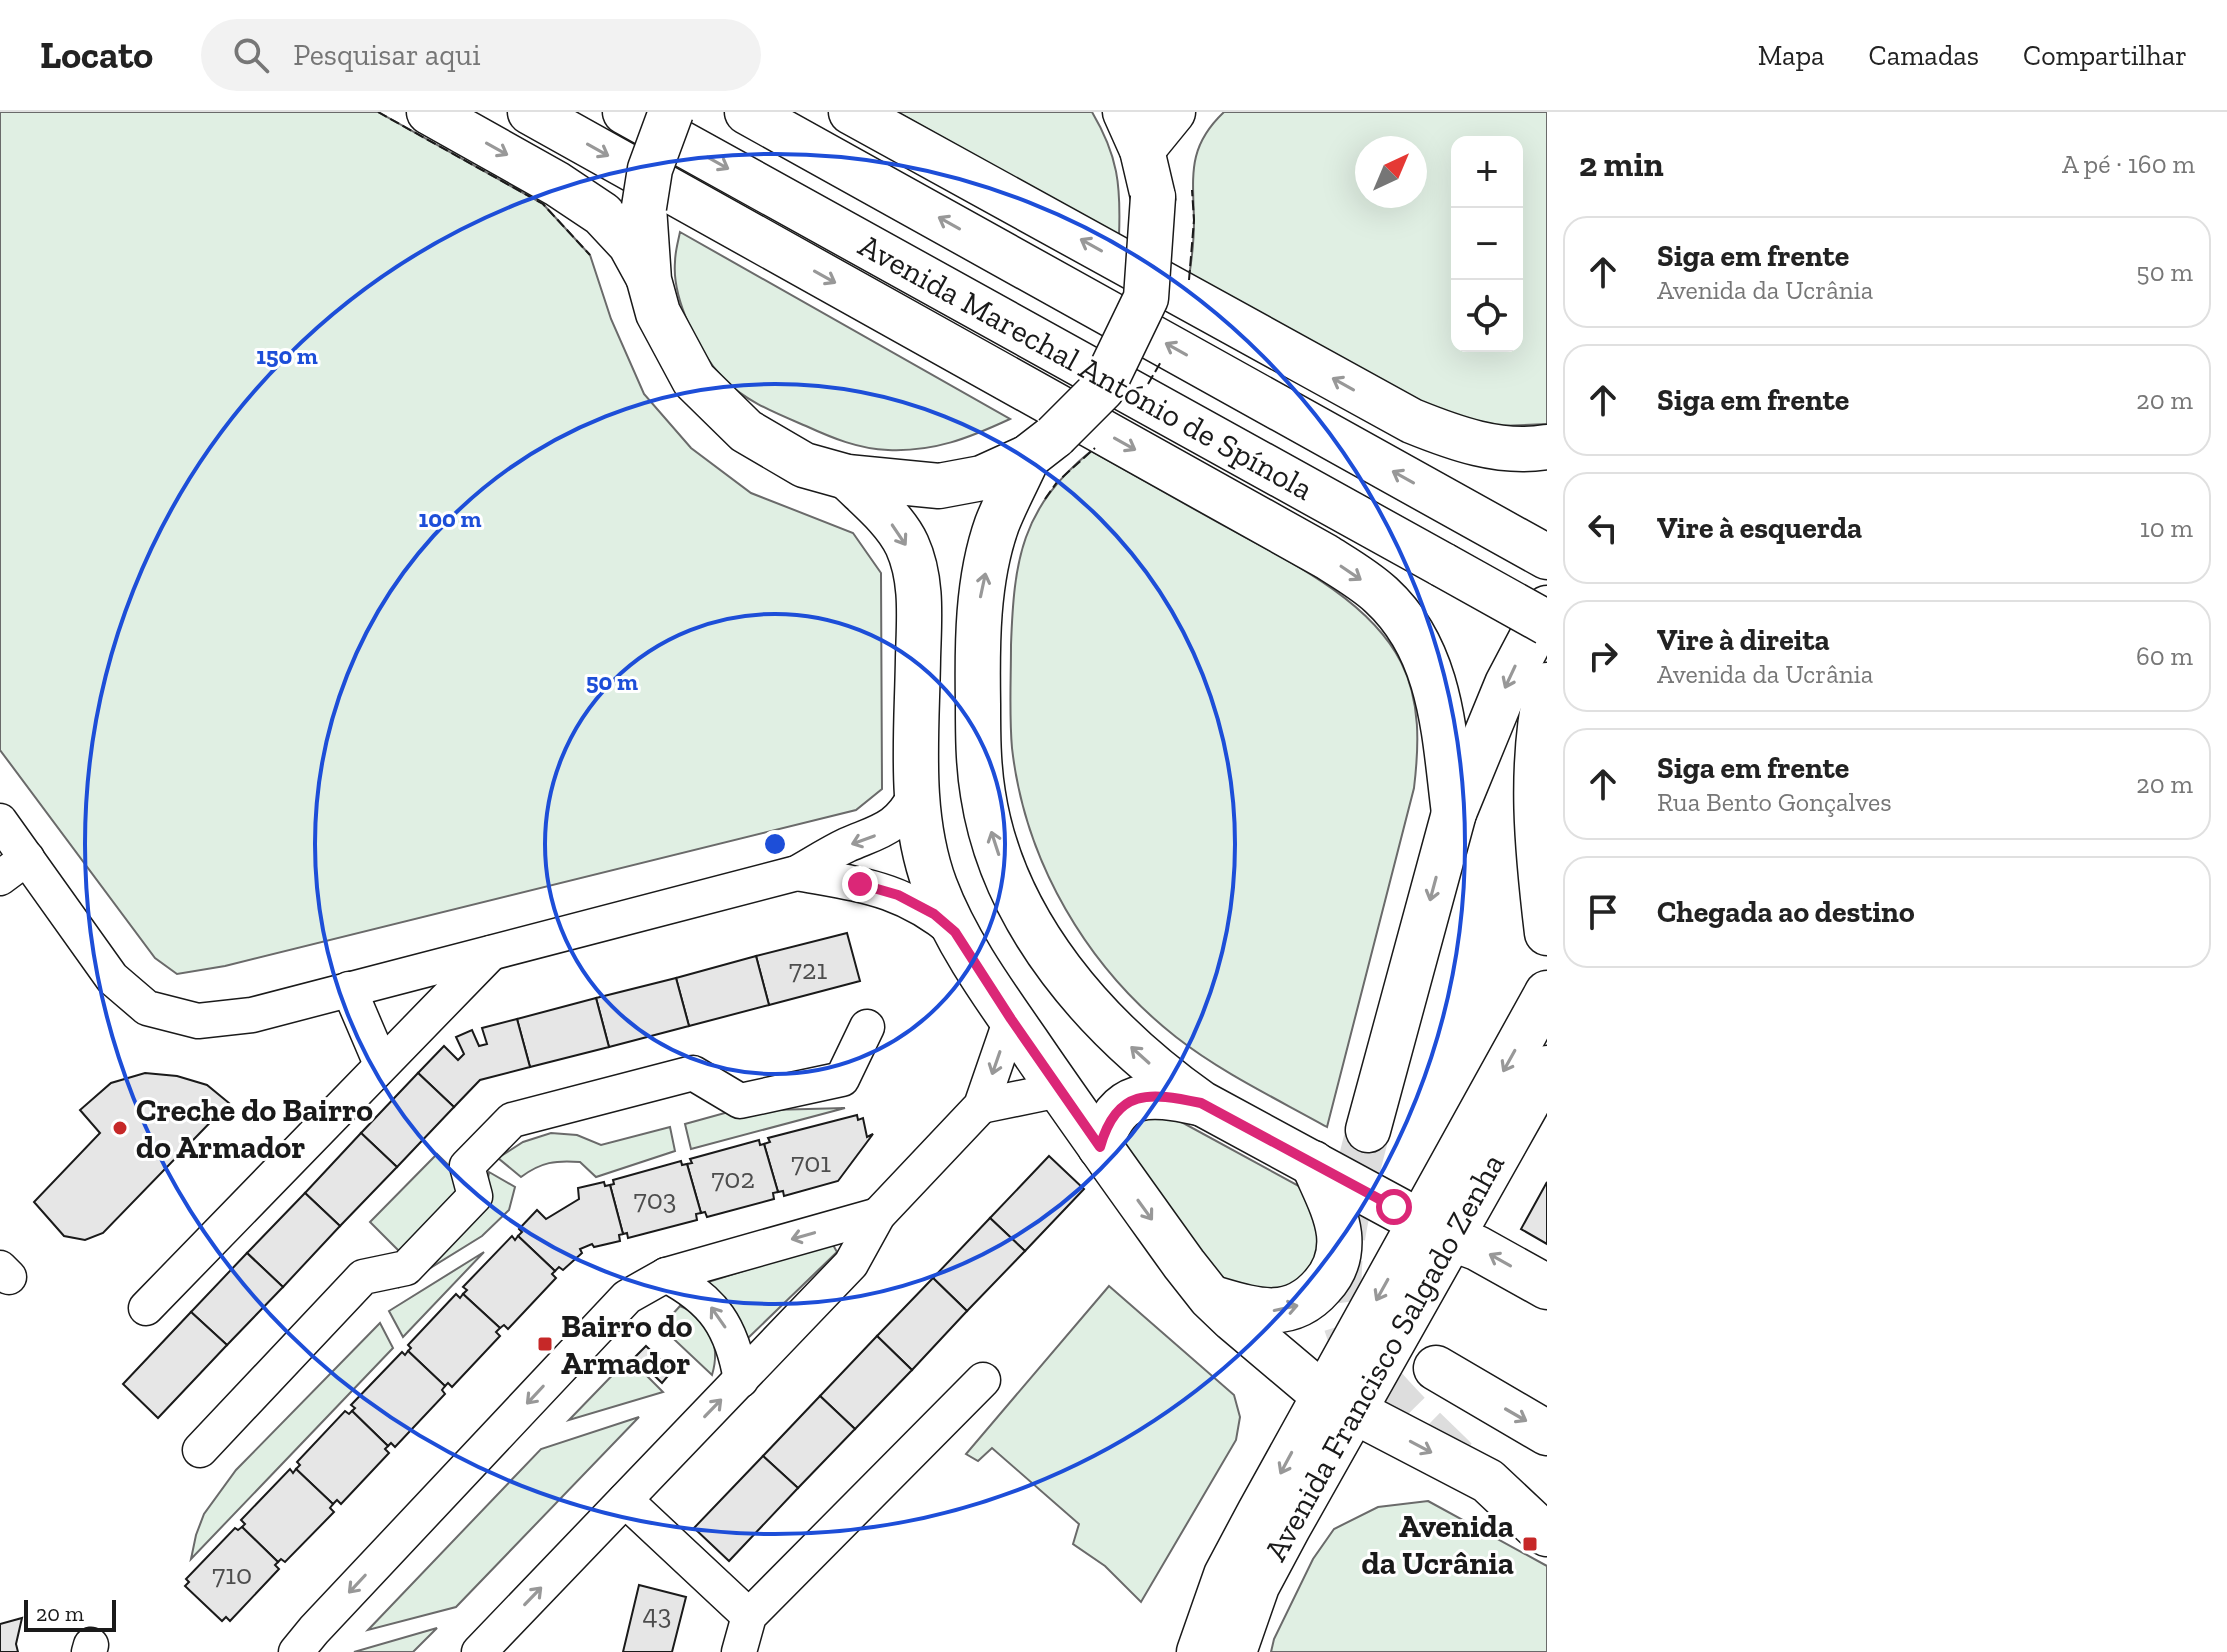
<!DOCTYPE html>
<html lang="pt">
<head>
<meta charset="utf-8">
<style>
	:root { --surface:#fff; --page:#f2f2f2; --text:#222; --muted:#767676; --line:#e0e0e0 }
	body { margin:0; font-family:"Zilla Slab",serif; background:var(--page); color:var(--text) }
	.controls { position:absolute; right:24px; top:24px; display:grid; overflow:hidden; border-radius:16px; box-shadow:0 8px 32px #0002 }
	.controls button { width:72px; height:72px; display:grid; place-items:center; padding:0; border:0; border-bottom:2px solid var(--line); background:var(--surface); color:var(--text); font:40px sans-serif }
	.compass { position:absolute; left:1355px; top:24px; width:72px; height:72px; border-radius:50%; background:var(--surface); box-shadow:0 8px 32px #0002; rotate:44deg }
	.scale { position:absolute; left:24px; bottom:20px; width:92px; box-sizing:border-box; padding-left:8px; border:4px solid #1a1a1a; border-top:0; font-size:22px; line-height:28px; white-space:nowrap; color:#1a1a1a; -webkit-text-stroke:6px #fff; paint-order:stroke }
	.stop { position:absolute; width:24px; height:24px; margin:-18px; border:6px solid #db2777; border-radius:50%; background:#fff }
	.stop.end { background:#db2777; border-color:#fff; box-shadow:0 2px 8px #0008 }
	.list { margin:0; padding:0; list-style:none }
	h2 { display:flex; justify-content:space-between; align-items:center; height:104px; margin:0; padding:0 32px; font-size:34px }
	h2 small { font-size:26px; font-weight:400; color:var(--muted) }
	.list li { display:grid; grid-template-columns:52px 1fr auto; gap:24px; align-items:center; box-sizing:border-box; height:112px; margin:0 16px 16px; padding:0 16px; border:2px solid var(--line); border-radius:24px }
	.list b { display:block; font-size:30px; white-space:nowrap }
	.list p { margin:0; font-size:26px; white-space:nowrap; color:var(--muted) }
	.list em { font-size:26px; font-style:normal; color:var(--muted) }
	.icon { flex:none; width:44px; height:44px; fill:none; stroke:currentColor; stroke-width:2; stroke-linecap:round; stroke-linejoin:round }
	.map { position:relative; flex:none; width:1547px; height:1540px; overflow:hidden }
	header { display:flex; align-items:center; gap:48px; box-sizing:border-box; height:112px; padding:0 40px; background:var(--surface); border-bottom:2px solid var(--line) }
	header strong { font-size:38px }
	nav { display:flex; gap:44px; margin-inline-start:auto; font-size:28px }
	.search { width:560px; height:72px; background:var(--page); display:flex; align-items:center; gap:20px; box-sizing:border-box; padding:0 28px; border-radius:44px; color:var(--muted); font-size:30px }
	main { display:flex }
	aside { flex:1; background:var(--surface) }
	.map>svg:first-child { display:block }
</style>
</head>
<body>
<header>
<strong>Locato</strong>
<div class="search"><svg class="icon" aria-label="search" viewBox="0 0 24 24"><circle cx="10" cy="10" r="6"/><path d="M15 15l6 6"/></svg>Pesquisar aqui</div>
<nav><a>Mapa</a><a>Camadas</a><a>Compartilhar</a></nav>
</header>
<main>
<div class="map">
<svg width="1547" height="1540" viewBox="0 0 1547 1540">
	<rect width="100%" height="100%" fill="#fff"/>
	<g fill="#e0efe3" stroke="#6a6a6a" stroke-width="2" fill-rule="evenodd">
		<path d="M0,0H378L543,92L590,143L611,207L644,282L691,336L751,381L853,421L881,461L882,677L856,698L225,854L177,862L155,846L0,638Z"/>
		<path d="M897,0H1092C1118,44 1121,73 1119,124Z"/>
		<path d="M1224,0H1547V312L1500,314L1435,299L1189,165C1192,146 1194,128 1194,109C1193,63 1187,35 1224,0ZM1457,30H1517V234H1457ZM1367,36H1415V84H1367Z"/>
		<path d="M680,120L1010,307C969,326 934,340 888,338C859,337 832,326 806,314C778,302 744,289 723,266C698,240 672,186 675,150C675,140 678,130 680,120Z"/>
		<path d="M1091,339C1134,363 1176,387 1219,411C1281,445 1368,485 1401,550C1421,590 1419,634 1414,676L1327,1015C1277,987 1222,961 1176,925C1087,855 1025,750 1012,636C1009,602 1011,568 1011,533C1014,448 1021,396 1091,339Z"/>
		<path d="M845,996L691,1037L685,1012L732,999Z"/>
		<path d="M1163,1000L1308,1079L1330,1122L1299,1179L1244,1184L1214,1159L1122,1028L1124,1010Z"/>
		<path d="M670,1015L675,1039L596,1065L580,1050C556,1048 541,1050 521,1065L498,1046L523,1030L551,1021L577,1023L601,1033Z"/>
		<path d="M437,1042L469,1073L402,1142L370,1110Z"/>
		<path d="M489,1060L515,1075L509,1098L482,1124L398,1176L484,1092Z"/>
		<path d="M832,1131L837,1140L747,1227L732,1195L705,1171Z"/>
		<path d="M484,1140L403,1225L389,1199Z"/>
		<path d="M1109,1174L1234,1283L1240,1305L1236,1328L1141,1490L1105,1454L1073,1432L1079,1412L992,1336L978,1349L966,1342Z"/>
		<path d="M680,1194C710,1206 721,1233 712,1263L661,1215Z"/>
		<path d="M380,1211L393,1236L191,1447L196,1423L204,1402L236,1358Z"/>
		<path d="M629,1246L663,1280L569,1308Z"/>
		<path d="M639,1305L456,1495L368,1518L541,1337Z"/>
		<path d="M1428,1389L1547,1454V1540H1271L1274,1527L1313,1447L1334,1417L1378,1395Z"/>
		<path d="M437,1516L413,1540H354Z"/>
	</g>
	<g fill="#e6e6e6" stroke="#1a1a1a" stroke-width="2">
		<path d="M847,821L860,869L769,893L756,844Z"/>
		<path d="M756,844L769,893L689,914L676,866Z"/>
		<path d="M676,866L689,914L609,935L596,886Z"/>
		<path d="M596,886L609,935L530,955L517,907Z"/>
		<path d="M517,907L530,955L480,968L454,995L418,961L444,934L458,948L464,942L456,925L472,918L479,934L487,932L482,916Z"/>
		<path d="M145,961L177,964L207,973L229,991L103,1121L85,1128L64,1124L34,1090L100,1021L80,998L111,971Z"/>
		<path d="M418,961L454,995L397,1055L361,1021Z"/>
		<path d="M857,1003L858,1008L863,1006L867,1025L873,1022L838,1069L784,1084L783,1079L778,1080L764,1032L770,1030L768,1026Z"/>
		<path d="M361,1021L397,1055L340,1114L305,1081Z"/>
		<path d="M759,1028L760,1033L764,1032L778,1080L773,1081L774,1087L707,1105L705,1100L701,1101L687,1052L692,1051L690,1047Z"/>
		<path d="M1049,1044L1084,1077L1025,1139L990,1106Z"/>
		<path d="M681,1049L682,1053L687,1052L701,1101L696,1102L697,1108L628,1126L627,1121L623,1122L610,1073L614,1072L613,1068Z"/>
		<path d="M604,1070L605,1074L610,1073L623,1122L619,1123L620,1129L594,1135L592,1132L580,1137L582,1141L563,1158L559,1155L555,1159L518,1124L522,1120L519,1117L537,1098L546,1107L579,1087L578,1076Z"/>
		<path d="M1547,1070V1132L1521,1117Z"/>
		<path d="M305,1081L340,1114L283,1175L247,1141Z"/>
		<path d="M990,1106L1025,1139L967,1199L933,1166Z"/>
		<path d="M512,1124L515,1128L518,1124L555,1159L552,1162L556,1166L508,1217L504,1213L500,1216L463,1182L467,1178L463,1175Z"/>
		<path d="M247,1141L283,1175L227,1233L191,1200Z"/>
		<path d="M933,1166L967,1199L912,1258L877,1224Z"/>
		<path d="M456,1182L460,1186L463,1182L500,1216L496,1220L500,1224L452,1275L448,1271L445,1274L408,1239L411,1236L408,1233Z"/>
		<path d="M191,1200L227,1233L158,1306L123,1272Z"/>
		<path d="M877,1224L912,1258L855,1317L820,1284Z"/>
		<path d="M646,1234L672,1259L662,1271L635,1245Z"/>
		<path d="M408,1239L445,1274L442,1278L445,1282L395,1335L391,1331L388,1334L352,1299L355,1296L351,1293L402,1240L405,1243Z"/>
		<path d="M820,1284L855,1317L798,1376L763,1344Z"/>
		<path d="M345,1299L349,1302L352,1299L388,1334L385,1337L389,1341L341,1392L337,1388L333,1392L296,1357L300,1353L297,1350Z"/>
		<path d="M763,1344L798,1376L729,1449L694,1416Z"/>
		<path d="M290,1357L293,1361L296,1357L333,1392L330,1396L334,1400L285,1450L281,1447L278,1450L242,1415L245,1412L241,1408Z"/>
		<path d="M242,1415L278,1450L275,1453L279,1457L230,1509L226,1505L222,1509L185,1474L189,1470L186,1467L235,1416L238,1418Z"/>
		<path d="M639,1473L686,1485L672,1540H623Z"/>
		<path d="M22,1506L16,1532L18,1540H0V1512Z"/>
	</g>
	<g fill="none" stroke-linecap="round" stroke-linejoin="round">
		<path stroke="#ddd" stroke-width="44" stroke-dasharray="44 22" stroke-linecap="butt" d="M1368,1018C1353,1082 1319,1177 1357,1238C1384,1281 1425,1316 1460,1351"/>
		<g stroke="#1a1a1a" stroke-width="37">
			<g id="minor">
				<path d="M0,709L112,866L147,896L198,909L252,903L797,761C813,752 830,741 847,733C882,718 897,717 916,682"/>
				<path d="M797,761C862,773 902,776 955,820"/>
				<path d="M0,766L27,746"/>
				<path d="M349,877L381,952"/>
				<path d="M981,994L1059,978"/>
				<path d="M0,1156L9,1165"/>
				<path d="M666,1163C714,1188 732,1215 741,1268"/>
				<path d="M146,1196L491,841"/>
				<path d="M200,1338L363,1165L406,1156L475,1084L467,1054L512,1008L693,961L740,989L842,967L867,915"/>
				<path d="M625,1388L749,1504"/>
				<path d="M89,1540L91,1533"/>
				<path d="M296,1540L314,1518L627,1185L666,1163L878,1103"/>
				<path d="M479,1540L851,1152L878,1103L981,994L1011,907"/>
				<path d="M739,1540L749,1504L983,1268"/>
			</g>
		</g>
		<g stroke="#1a1a1a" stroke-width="47">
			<g id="major">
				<path d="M1142,38L1173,0"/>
				<path d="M1028,345C1018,367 1006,389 997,412C977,468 977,532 978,592C978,622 978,652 983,682C1003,812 1098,918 1201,991L1450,1126L1477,1136L1547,1175"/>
				<path d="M847,365C867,385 895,407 907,433C923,468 919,508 918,546C917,622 908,701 935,774C956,830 993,881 1027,930C1078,1005 1131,1078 1184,1152L1210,1185L1233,1207L1323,1283L1488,1369L1539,1417L1547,1422"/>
				<path d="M1100,1035C1117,977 1148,980 1199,991"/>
				<path d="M1213,1186C1254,1198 1290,1211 1322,1174C1336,1159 1341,1142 1339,1122C1336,1097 1322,1073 1313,1051"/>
				<path d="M1199,1540L1226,1463L1259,1401L1547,881"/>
				<path d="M1234,1540L1257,1474L1288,1416L1547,956"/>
			</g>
		</g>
		<g stroke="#1a1a1a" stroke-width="47">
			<g id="highway">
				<path d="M429,0L557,72L602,102L630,132L647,163"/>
				<path d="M530,0L1325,444C1344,456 1365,468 1381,483C1443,540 1444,624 1454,701"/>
				<path d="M625,0L1443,453"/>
				<path d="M747,0L1547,445"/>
				<path d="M851,0L1412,309C1454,326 1500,343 1547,335"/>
				<path d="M1125,0L1142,38L1153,85"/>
				<path d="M644,95L649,168L658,201L694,268L746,319L804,353L847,365L939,374L982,366L1028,345L1055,324"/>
				<path d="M1547,573C1529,656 1537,737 1547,821"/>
				<path d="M1368,1018L1454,701L1507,572L1547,496"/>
				<path d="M1436,1256L1547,1321"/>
			</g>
		</g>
		<use href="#minor" stroke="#fff" stroke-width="34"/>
		<use href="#major" stroke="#fff" stroke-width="44"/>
		<use href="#highway" stroke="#fff" stroke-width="44"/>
		<g stroke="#1a1a1a" stroke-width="47" stroke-linecap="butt">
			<g id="highway-bridge">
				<path d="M644,95L650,57L671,0"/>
				<path d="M1055,324L1102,277L1146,186L1153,85"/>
				<path d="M1443,453L1547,511"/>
			</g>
		</g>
		<use href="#highway-bridge" stroke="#fff" stroke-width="44"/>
		<g stroke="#1a1a1a" stroke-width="2" stroke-dasharray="10 4" stroke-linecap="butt">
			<path d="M378,0L543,92L590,143"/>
			<path d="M1189,168L1194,108L1192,78"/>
			<path d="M1148,272L1162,248"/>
			<path d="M1045,387L1057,370L1095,336"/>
		</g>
	</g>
	<defs><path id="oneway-shaft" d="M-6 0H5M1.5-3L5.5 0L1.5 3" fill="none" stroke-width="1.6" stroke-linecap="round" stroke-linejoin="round" transform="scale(2)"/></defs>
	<g stroke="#989898">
		<use href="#oneway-shaft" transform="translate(497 37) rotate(29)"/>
		<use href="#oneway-shaft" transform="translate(598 38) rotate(29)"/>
		<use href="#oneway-shaft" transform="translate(718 51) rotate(29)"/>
		<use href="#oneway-shaft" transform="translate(949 111) rotate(-151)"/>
		<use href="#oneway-shaft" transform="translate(1091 133) rotate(-151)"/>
		<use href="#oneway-shaft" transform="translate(825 165) rotate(29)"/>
		<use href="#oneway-shaft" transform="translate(1176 237) rotate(-151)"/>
		<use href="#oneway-shaft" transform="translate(1343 272) rotate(-151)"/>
		<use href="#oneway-shaft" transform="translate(1125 332) rotate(29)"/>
		<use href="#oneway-shaft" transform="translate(1403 365) rotate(-151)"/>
		<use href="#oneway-shaft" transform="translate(899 423) rotate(56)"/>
		<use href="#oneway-shaft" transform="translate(1351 461) rotate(34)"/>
		<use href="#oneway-shaft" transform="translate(983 473) rotate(-78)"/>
		<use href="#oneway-shaft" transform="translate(1510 565) rotate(115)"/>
		<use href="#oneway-shaft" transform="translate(863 728) rotate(160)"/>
		<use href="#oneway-shaft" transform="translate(995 731) rotate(-108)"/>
		<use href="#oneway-shaft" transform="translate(1433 777) rotate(105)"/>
		<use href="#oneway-shaft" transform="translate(1140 943) rotate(-138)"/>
		<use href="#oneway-shaft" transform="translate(1509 949) rotate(119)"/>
		<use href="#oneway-shaft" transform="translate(996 951) rotate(109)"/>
		<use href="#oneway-shaft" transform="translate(1145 1098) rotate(54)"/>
		<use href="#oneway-shaft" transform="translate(803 1124) rotate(164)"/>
		<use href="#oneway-shaft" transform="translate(1500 1148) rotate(-151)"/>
		<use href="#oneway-shaft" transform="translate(1382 1178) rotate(119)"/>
		<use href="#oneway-shaft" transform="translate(1286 1196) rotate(-12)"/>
		<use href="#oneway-shaft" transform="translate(718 1205) rotate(-125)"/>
		<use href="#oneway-shaft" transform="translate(535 1283) rotate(133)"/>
		<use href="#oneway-shaft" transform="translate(713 1296) rotate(-46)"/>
		<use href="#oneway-shaft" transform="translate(1516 1303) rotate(30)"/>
		<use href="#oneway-shaft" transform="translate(1421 1335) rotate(28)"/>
		<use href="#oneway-shaft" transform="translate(1286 1351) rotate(118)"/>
		<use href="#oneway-shaft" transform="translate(357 1472) rotate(133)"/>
		<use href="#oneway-shaft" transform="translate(533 1484) rotate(-46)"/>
	</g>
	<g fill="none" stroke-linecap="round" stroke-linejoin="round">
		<path stroke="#db2777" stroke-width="10" d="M860,772L898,783L934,802L955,820L1011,907L1100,1035C1117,976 1149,980 1201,991L1394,1095"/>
	</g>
	<g fill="none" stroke="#1d4ed8" stroke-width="4">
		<circle cx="775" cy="732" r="230"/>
		<circle cx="775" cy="732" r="460"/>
		<circle cx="775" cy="732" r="690"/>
	</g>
	<g fill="#c62828" stroke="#fff" stroke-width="3">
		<circle cx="120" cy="1016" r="8"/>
		<rect x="537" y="1224" width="16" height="16" rx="4"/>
		<rect x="1522" y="1424" width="16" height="16" rx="4"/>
	</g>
	<g text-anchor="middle" stroke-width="6" stroke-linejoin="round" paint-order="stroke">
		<g font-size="28" fill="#4d4d4d">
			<text x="808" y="867">721</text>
			<text x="811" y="1060">701</text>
			<text x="733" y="1076">702</text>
			<text x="655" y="1097">703</text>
			<text x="232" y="1472">710</text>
			<text x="657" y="1512">43</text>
		</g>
		<g font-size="32" fill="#1a1a1a" stroke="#fff">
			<text transform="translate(1086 255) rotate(29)" y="11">Avenida Marechal António de Spínola</text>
			<text transform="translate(1384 1245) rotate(-61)" y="11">Avenida Francisco Salgado Zenha</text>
		</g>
		<g font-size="32" font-weight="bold" fill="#1a1a1a" stroke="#fff" text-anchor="start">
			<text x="136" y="1009">Creche do Bairro<tspan x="136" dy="37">do Armador</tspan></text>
			<text x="561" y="1225">Bairro do<tspan x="561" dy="37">Armador</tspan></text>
			<text x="1514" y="1425" text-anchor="end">Avenida<tspan x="1514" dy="37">da Ucrânia</tspan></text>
		</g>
	</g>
	<circle cx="775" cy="732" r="12" fill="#1d4ed8" stroke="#fff" stroke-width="4"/>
	<g font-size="24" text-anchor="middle" font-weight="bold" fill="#1d4ed8" stroke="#fff" stroke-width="6" stroke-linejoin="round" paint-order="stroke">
		<text x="287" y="252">150 m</text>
		<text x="450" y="415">100 m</text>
		<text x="612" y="578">50 m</text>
	</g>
</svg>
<div class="controls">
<button>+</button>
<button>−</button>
<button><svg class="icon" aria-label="locate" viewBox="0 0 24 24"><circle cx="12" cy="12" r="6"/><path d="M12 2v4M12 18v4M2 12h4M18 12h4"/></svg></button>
</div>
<svg class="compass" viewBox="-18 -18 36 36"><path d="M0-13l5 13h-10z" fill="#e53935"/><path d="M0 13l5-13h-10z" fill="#767676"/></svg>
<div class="scale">20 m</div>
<div class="stop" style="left:1394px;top:1095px"></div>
<div class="stop end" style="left:860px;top:772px"></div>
</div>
<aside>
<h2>2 min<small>A pé · 160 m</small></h2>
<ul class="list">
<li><svg class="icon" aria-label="ahead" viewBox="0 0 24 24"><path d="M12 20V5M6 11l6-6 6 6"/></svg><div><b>Siga em frente</b><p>Avenida da Ucrânia</p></div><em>50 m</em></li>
<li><svg class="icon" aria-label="ahead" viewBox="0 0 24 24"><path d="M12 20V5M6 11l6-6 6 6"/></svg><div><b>Siga em frente</b></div><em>20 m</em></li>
<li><svg class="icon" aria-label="left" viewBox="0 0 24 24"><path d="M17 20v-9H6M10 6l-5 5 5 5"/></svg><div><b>Vire à esquerda</b></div><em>10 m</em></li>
<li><svg class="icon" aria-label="right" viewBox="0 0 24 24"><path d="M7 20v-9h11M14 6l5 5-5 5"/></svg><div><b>Vire à direita</b><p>Avenida da Ucrânia</p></div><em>60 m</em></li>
<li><svg class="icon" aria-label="ahead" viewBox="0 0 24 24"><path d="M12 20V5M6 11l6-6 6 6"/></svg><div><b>Siga em frente</b><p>Rua Bento Gonçalves</p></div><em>20 m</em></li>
<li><svg class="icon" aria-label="arrive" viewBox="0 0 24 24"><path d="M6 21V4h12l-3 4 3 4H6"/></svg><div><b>Chegada ao destino</b></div></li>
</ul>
</aside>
</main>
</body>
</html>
